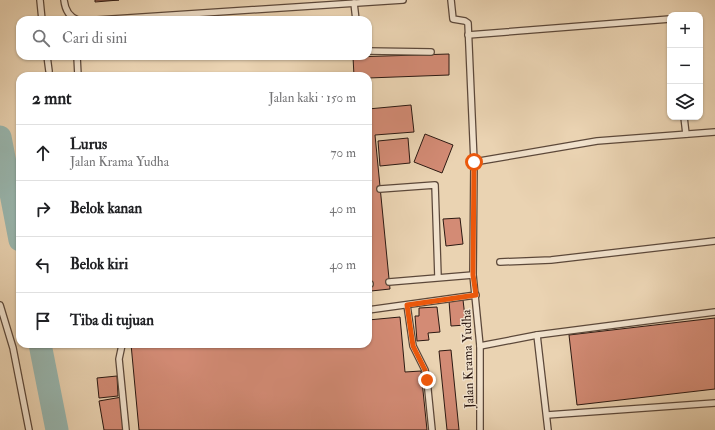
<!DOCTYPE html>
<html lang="id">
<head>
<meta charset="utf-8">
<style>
	:root { --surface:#fff; --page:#f2f2f2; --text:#202124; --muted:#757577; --line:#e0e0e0 }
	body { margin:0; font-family:"IM FELL Double Pica",serif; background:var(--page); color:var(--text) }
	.controls { position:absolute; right:12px; top:12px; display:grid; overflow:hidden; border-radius:8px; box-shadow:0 1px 3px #0004 }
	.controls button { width:36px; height:36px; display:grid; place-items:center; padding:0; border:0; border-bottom:1px solid var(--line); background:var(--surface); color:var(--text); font:20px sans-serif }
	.stop { position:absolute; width:12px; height:12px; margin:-9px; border:3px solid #ea580c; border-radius:50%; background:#fff }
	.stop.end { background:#ea580c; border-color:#fff; box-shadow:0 1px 4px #0008 }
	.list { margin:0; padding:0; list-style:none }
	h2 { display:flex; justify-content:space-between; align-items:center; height:52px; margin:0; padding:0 16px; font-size:17px }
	h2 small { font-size:13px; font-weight:400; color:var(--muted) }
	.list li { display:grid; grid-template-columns:26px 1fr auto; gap:12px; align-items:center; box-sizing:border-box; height:56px; padding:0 16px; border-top:1px solid var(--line) }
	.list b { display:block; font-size:15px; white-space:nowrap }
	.list p { margin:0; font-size:13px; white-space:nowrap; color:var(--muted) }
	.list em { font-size:13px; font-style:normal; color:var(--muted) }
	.icon { flex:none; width:22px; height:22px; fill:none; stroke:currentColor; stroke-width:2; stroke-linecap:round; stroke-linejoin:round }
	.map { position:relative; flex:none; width:715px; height:430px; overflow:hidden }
	.search { position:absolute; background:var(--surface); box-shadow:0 1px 3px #0004; left:16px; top:16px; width:356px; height:44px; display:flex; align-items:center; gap:10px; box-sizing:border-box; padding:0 14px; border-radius:12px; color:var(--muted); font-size:15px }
	.panel { position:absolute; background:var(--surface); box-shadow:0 1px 3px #0004; left:16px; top:72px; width:356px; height:276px; border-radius:12px }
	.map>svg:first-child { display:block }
</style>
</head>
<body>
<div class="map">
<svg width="715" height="430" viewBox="0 0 715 430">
	<rect width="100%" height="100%" fill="#ead3b2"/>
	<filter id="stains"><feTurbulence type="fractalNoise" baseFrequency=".005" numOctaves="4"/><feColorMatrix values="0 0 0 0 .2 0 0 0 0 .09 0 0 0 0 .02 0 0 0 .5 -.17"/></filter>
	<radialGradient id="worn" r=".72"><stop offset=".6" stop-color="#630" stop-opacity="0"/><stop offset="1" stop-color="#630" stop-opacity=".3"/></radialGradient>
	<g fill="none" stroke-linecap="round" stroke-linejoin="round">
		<g stroke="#98b7b0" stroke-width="23">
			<path d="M0,137L20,240"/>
			<path d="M40,344L57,430"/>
		</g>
	</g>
	<g fill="#d38b75" stroke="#2c1912">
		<path d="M95,0H119L95,2Z"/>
		<path d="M449,54V75L368,78V76H354L353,57Z"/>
		<path d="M411,105L414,132L375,135L390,289L371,291L368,261V109Z"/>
		<path d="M425,134L453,145L442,173L414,162Z"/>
		<path d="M408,138L410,163L380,166L378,141Z"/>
		<path d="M460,218L463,244L446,246L443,219Z"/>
		<path d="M463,300L466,325L451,326L449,301Z"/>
		<path d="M437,307L440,332L428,333L429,340L417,341L415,316H419V308Z"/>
		<path d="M400,317L405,372L421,371L427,430H139L131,344H368V320Z"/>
		<path d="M715,318V389L577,405L569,335Z"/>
		<path d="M451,350L459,430H447L439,351Z"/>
		<path d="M117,376L118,396L99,398L97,378Z"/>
		<path d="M122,397L126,430H104L99,401Z"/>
	</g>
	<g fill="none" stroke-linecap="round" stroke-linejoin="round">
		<g stroke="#5c483a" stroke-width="8">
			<g id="lane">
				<path d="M40,0L42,20"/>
				<path d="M64,0C65,9 69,17 78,20"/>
				<path d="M451,0L453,19L465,21L468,23L474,162L473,275L480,346V430"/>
				<path d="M354,3L356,20"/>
				<path d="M97,20L403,0"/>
				<path d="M468,35L670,19"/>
				<path d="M368,51L431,52"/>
				<path d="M47,56L49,71"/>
				<path d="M77,56L78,76"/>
				<path d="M684,117L686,134"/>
				<path d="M474,162L597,141L715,132"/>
				<path d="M380,189L435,185L438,277"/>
				<path d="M500,262L551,260L715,241"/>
				<path d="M389,282L473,275"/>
				<path d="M368,284H370"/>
				<path d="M0,305L13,348L29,430"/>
				<path d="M407,305L413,346L425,370L427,380L432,430"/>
				<path d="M368,310L476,295"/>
				<path d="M124,344L122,345L119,359L126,430"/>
				<path d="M480,346L537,335"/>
				<path d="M547,415L715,403"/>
				<path d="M548,430L537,335L715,312"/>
			</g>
		</g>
		<use href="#lane" stroke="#f1e2cd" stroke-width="5.5"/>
	</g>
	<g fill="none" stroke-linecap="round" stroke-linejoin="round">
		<path stroke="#ea580c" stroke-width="5" d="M427,380L425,370L413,346L407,305L476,295L473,275L474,162"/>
	</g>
	<g text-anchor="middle" stroke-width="3" stroke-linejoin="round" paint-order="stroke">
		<g font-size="13" fill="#2c1912" stroke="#f1e2cd">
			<text transform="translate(467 359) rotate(-92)" y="5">Jalan Krama Yudha</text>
		</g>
	</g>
	<rect width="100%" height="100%" filter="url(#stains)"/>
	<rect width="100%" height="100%" fill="url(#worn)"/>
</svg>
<div class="controls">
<button>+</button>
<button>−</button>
<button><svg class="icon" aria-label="layers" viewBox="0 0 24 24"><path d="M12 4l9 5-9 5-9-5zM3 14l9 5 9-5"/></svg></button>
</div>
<div class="stop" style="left:474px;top:162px"></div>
<div class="stop end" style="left:427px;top:380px"></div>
<div class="search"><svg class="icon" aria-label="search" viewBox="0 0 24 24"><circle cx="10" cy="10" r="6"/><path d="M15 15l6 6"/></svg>Cari di sini</div>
<section class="panel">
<h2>2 mnt<small>Jalan kaki · 150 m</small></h2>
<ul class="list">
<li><svg class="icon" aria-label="ahead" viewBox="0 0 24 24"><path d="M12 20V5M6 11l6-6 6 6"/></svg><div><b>Lurus</b><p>Jalan Krama Yudha</p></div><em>70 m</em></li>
<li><svg class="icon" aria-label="right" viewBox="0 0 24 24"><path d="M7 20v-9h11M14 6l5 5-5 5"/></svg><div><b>Belok kanan</b></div><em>40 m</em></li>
<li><svg class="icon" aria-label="left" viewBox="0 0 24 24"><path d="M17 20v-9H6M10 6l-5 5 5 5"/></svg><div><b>Belok kiri</b></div><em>40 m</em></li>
<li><svg class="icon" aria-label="arrive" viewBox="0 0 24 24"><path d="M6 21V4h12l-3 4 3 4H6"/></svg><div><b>Tiba di tujuan</b></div></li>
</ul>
</section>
</div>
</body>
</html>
